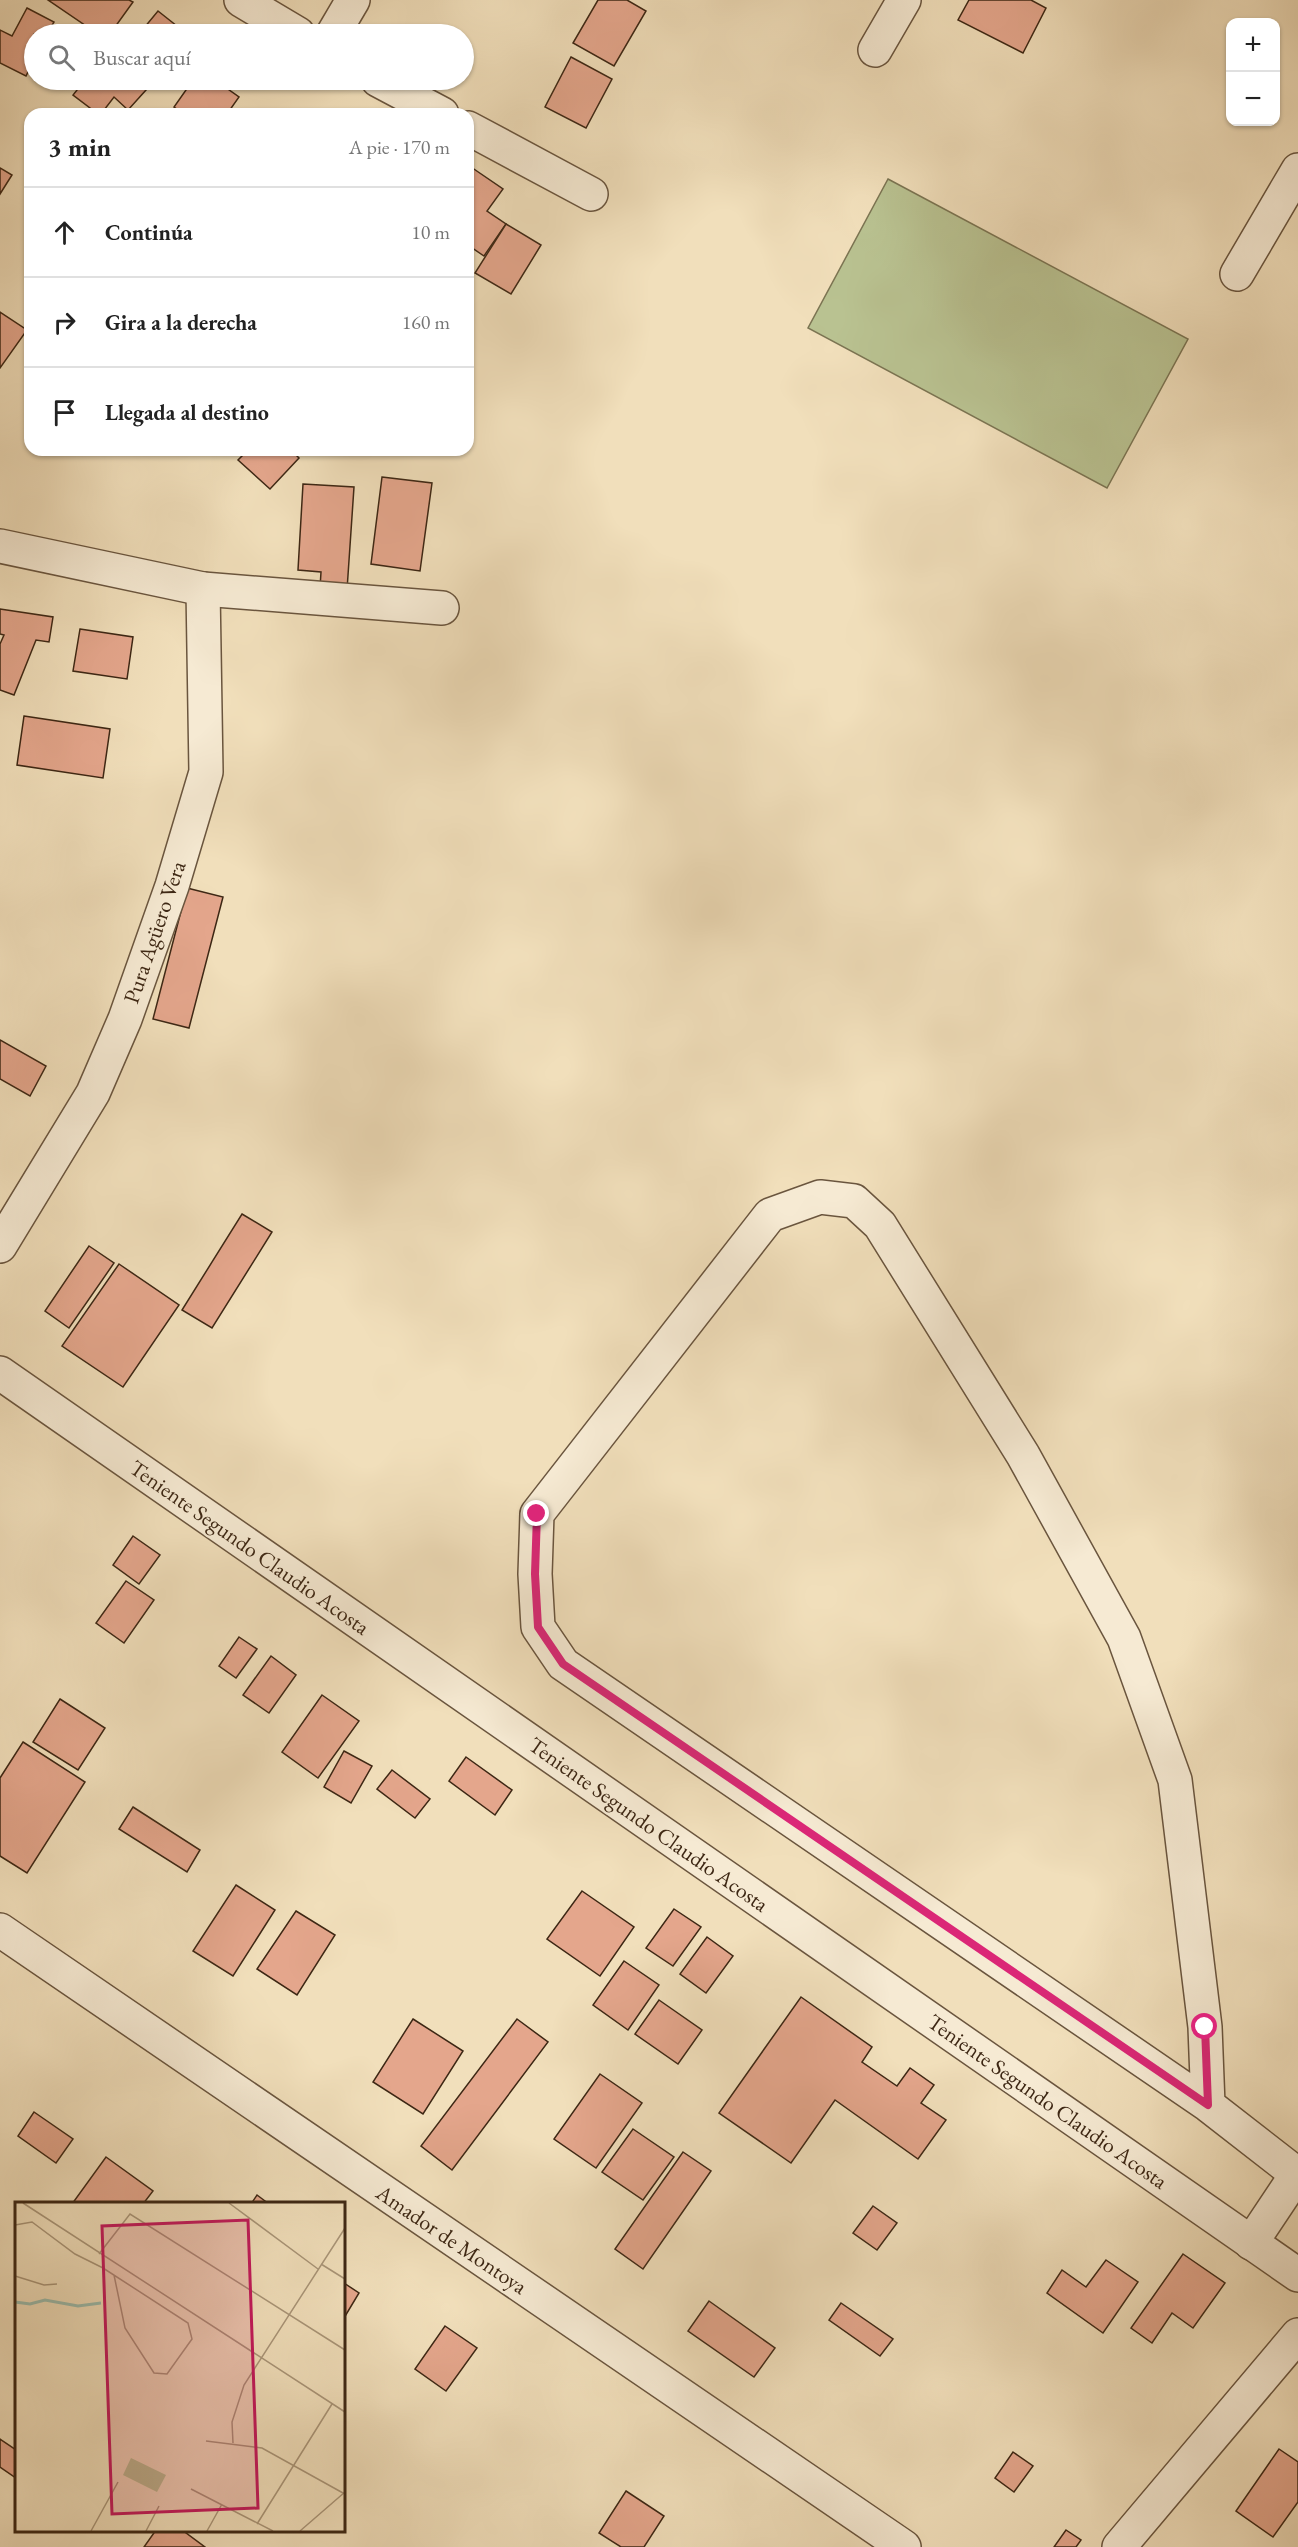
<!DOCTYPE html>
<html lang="es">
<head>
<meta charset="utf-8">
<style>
	:root { --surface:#fff; --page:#f6f6f6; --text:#222; --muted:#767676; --line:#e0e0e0 }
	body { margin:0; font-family:"EB Garamond",serif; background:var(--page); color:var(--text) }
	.controls { position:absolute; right:18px; top:18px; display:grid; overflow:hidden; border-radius:12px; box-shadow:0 2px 4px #0004 }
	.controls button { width:54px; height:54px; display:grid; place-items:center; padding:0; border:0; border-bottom:2px solid var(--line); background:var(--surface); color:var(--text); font:30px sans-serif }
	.stop { position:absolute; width:18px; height:18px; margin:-14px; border:4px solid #db2777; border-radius:50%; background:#fff }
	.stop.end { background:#db2777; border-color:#fff; box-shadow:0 2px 6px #0008 }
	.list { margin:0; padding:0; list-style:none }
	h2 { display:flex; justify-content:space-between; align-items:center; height:78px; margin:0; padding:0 24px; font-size:26px }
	h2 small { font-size:20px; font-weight:400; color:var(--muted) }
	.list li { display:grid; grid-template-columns:39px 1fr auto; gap:18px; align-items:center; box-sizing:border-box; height:90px; padding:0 24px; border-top:2px solid var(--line) }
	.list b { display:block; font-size:22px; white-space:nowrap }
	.list em { font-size:20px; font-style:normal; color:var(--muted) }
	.icon { flex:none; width:33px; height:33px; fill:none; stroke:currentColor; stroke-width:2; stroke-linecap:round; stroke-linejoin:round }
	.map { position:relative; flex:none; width:1298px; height:2547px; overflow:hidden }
	.search { position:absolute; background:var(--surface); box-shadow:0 2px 4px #0004; left:24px; top:24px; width:450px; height:66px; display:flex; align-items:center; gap:15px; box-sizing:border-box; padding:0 21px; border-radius:33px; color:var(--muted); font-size:22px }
	.panel { position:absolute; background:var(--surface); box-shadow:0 2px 4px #0004; left:24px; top:108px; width:450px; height:348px; border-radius:18px }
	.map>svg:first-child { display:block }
</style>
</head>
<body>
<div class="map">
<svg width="1298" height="2547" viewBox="0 0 1298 2547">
	<rect width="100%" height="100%" fill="#f1dfbb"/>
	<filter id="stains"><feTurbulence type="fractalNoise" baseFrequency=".00333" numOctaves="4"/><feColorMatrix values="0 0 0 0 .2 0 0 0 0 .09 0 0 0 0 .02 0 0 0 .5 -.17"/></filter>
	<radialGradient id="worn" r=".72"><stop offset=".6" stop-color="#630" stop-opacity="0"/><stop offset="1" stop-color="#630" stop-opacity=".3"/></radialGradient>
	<path fill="#b9c291" stroke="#7b7452" stroke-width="1.5" d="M888,179L1188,339L1107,488L808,328Z"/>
	<g fill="#e4a68c" stroke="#3d2714" stroke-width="1.5">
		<path d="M48,0H129L133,2L110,34H98Z"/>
		<path d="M598,0H627L646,11L614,66L573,43Z"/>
		<path d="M969,0H1031L1046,8L1023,53L958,20Z"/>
		<path d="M27,8L54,22L47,34H34V60L26,76L0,63V30L12,36Z"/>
		<path d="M158,11L187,34H139Z"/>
		<path d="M65,25L82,34H60Z"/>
		<path d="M571,57L612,79L586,128L545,107Z"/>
		<path d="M85,80H135L146,90L128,110L114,97L101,114H98L73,95Z"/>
		<path d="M193,80H215L239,97L227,114H184L174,107Z"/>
		<path d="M468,165L503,189L487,211L506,224L484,256L468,245Z"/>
		<path d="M0,168L12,175L0,194Z"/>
		<path d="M506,224L541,245L511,294L475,273Z"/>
		<path d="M0,312L27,330L0,368Z"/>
		<path d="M248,450H291L299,458L270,489L238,460Z"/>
		<path d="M382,477L432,483L420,571L371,564Z"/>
		<path d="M303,484L354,487L347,590L320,588L321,572L298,570Z"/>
		<path d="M0,609L53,617L49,642L36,640L14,695L0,690V644L4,635L0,634Z"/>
		<path d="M80,629L133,637L127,679L73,671Z"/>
		<path d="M24,716L110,729L103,778L17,765Z"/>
		<path d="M187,888L223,897L189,1028L153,1019Z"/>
		<path d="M0,1040L46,1066L30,1096L0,1079Z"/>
		<path d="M242,1214L272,1232L212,1328L182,1310Z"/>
		<path d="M89,1246L114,1263L69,1328L45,1311Z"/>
		<path d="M119,1264L179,1305L123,1387L62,1346Z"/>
		<path d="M133,1536L160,1555L139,1584L113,1565Z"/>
		<path d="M126,1581L154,1600L124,1643L96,1623Z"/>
		<path d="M239,1637L257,1649L236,1678L219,1666Z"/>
		<path d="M271,1656L296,1675L269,1713L243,1695Z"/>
		<path d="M322,1695L359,1721L318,1778L282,1752Z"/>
		<path d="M60,1699L105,1728L78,1770L33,1742Z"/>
		<path d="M23,1742L85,1782L27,1873L0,1856V1778Z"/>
		<path d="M344,1751L372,1766L351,1803L324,1787Z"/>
		<path d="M466,1757L512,1790L495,1815L449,1781Z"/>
		<path d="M392,1770L430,1799L415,1818L377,1789Z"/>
		<path d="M133,1807L200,1850L187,1872L119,1829Z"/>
		<path d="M236,1885L275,1910L233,1976L193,1951Z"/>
		<path d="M582,1891L634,1927L600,1976L547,1939Z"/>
		<path d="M674,1909L701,1927L673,1966L646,1948Z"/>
		<path d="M296,1911L335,1935L297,1995L257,1969Z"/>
		<path d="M707,1937L733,1956L706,1993L680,1974Z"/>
		<path d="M624,1961L659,1985L628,2030L593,2005Z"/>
		<path d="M801,1997L872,2047L862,2062L897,2086L910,2068L934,2085L921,2103L946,2120L918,2159L835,2100L791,2163L719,2113Z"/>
		<path d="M659,2000L702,2030L678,2064L635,2034Z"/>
		<path d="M413,2019L463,2051L423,2114L373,2082Z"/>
		<path d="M517,2019L548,2042L452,2170L421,2146Z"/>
		<path d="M600,2074L642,2103L596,2168L554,2139Z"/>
		<path d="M34,2112L73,2139L56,2163L18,2136Z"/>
		<path d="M633,2129L674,2157L643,2200L602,2172Z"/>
		<path d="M683,2152L711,2171L643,2269L615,2249Z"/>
		<path d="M106,2157L153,2191L143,2204H72Z"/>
		<path d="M257,2195L269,2204H251Z"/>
		<path d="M873,2206L897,2223L877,2250L853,2233Z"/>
		<path d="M1183,2254L1225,2283L1193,2328L1172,2313L1152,2343L1131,2328Z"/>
		<path d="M1106,2260L1138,2282L1103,2333L1047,2293L1062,2270L1086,2287Z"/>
		<path d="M344,2283L359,2293L344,2318Z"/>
		<path d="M709,2301L775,2348L754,2377L688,2331Z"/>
		<path d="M841,2303L893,2339L880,2356L829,2320Z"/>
		<path d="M445,2326L477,2348L446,2391L415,2369Z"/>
		<path d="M0,2439L16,2450V2478L0,2467Z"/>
		<path d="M1279,2449L1298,2462V2502L1273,2537L1236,2511Z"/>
		<path d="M1013,2452L1033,2466L1014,2492L995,2478Z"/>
		<path d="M626,2491L664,2516L644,2547H621L599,2533Z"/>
		<path d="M156,2530H182L205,2547H144Z"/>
		<path d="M1066,2530L1081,2540L1076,2547H1054Z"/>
	</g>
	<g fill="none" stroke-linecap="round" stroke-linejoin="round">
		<g stroke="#6a553e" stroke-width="36">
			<g id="minor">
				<path d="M241,0L298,34"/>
				<path d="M333,34L353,0"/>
				<path d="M875,50L904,0"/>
				<path d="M378,80L442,114"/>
				<path d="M468,128L591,194"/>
				<path d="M1237,274L1298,170"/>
				<path d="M0,546L203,589L442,608"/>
				<path d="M0,1246L93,1093L125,1019L172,886L206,772L203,589"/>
				<path d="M0,1373L1298,2275"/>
				<path d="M0,1930L904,2547"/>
				<path d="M1208,2105L1205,2027L1175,1780L1124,1638L1023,1455L880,1225L854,1201L820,1197L770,1215L537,1514L535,1574L538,1627L563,1664L1208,2105L1298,2175"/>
				<path d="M1251,2243L1297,2174"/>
				<path d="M1119,2547L1298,2335"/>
			</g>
		</g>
		<use href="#minor" stroke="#f6ead3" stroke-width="33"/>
	</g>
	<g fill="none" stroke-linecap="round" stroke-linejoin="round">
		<path stroke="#db2777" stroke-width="8" d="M537,1514L535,1574L538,1627L563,1664L1208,2105L1205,2027"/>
	</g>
	<g text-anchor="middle" stroke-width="4.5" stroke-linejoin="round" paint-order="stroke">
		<g font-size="22" fill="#3d2714" stroke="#f6ead3">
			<text transform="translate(154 932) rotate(-71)" y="8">Pura Agüero Vera</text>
			<text transform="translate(250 1547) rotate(35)" y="8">Teniente Segundo Claudio Acosta</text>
			<text transform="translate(649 1824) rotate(35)" y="8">Teniente Segundo Claudio Acosta</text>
			<text transform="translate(1048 2101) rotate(35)" y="8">Teniente Segundo Claudio Acosta</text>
			<text transform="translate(452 2239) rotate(34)" y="8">Amador de Montoya</text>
		</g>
	</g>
	<g transform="translate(15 2202)">
		<rect width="330" height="330" fill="#f1dfbb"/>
		<path d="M116,256L151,273L142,290L108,273Z" fill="#b9c291"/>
		<path fill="none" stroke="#9bbdae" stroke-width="3" d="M0,100L15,102L30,98L63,104L86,101"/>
		<path fill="none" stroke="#a99578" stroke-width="1.5" d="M8,1L330,210M214,1L303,67M0,23L17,20L60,52L88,66L173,121L177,137L152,172L139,171L110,126L99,73M84,52L115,12L330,148M306,62L330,77M0,74L29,83L42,82M191,239L247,246L328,291M218,241L217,220L229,183L330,26M176,287L258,329M242,322L317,202M76,329L103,280M131,329L144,304M192,329L207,302M285,329L330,290"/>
		<path fill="#c2185b" fill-opacity="0.15" stroke="#c2185b" stroke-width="3" d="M233,18L243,306L97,312L87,24Z"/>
		<rect width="330" height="330" fill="none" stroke="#3d2714" stroke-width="3"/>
	</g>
	<rect width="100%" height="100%" filter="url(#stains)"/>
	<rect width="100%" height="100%" fill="url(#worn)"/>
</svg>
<div class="controls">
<button>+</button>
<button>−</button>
</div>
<div class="stop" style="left:1205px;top:2027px"></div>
<div class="stop end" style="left:537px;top:1514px"></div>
<div class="search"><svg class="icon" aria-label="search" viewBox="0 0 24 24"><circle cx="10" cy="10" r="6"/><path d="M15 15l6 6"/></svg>Buscar aquí</div>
<section class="panel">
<h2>3 min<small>A pie · 170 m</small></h2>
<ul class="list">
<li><svg class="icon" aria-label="ahead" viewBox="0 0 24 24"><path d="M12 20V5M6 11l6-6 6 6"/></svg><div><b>Continúa</b></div><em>10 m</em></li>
<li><svg class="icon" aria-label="right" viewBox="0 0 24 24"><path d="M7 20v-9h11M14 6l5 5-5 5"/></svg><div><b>Gira a la derecha</b></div><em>160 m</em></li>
<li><svg class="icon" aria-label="arrive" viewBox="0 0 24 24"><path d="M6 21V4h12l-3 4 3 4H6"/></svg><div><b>Llegada al destino</b></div></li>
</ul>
</section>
</div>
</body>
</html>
